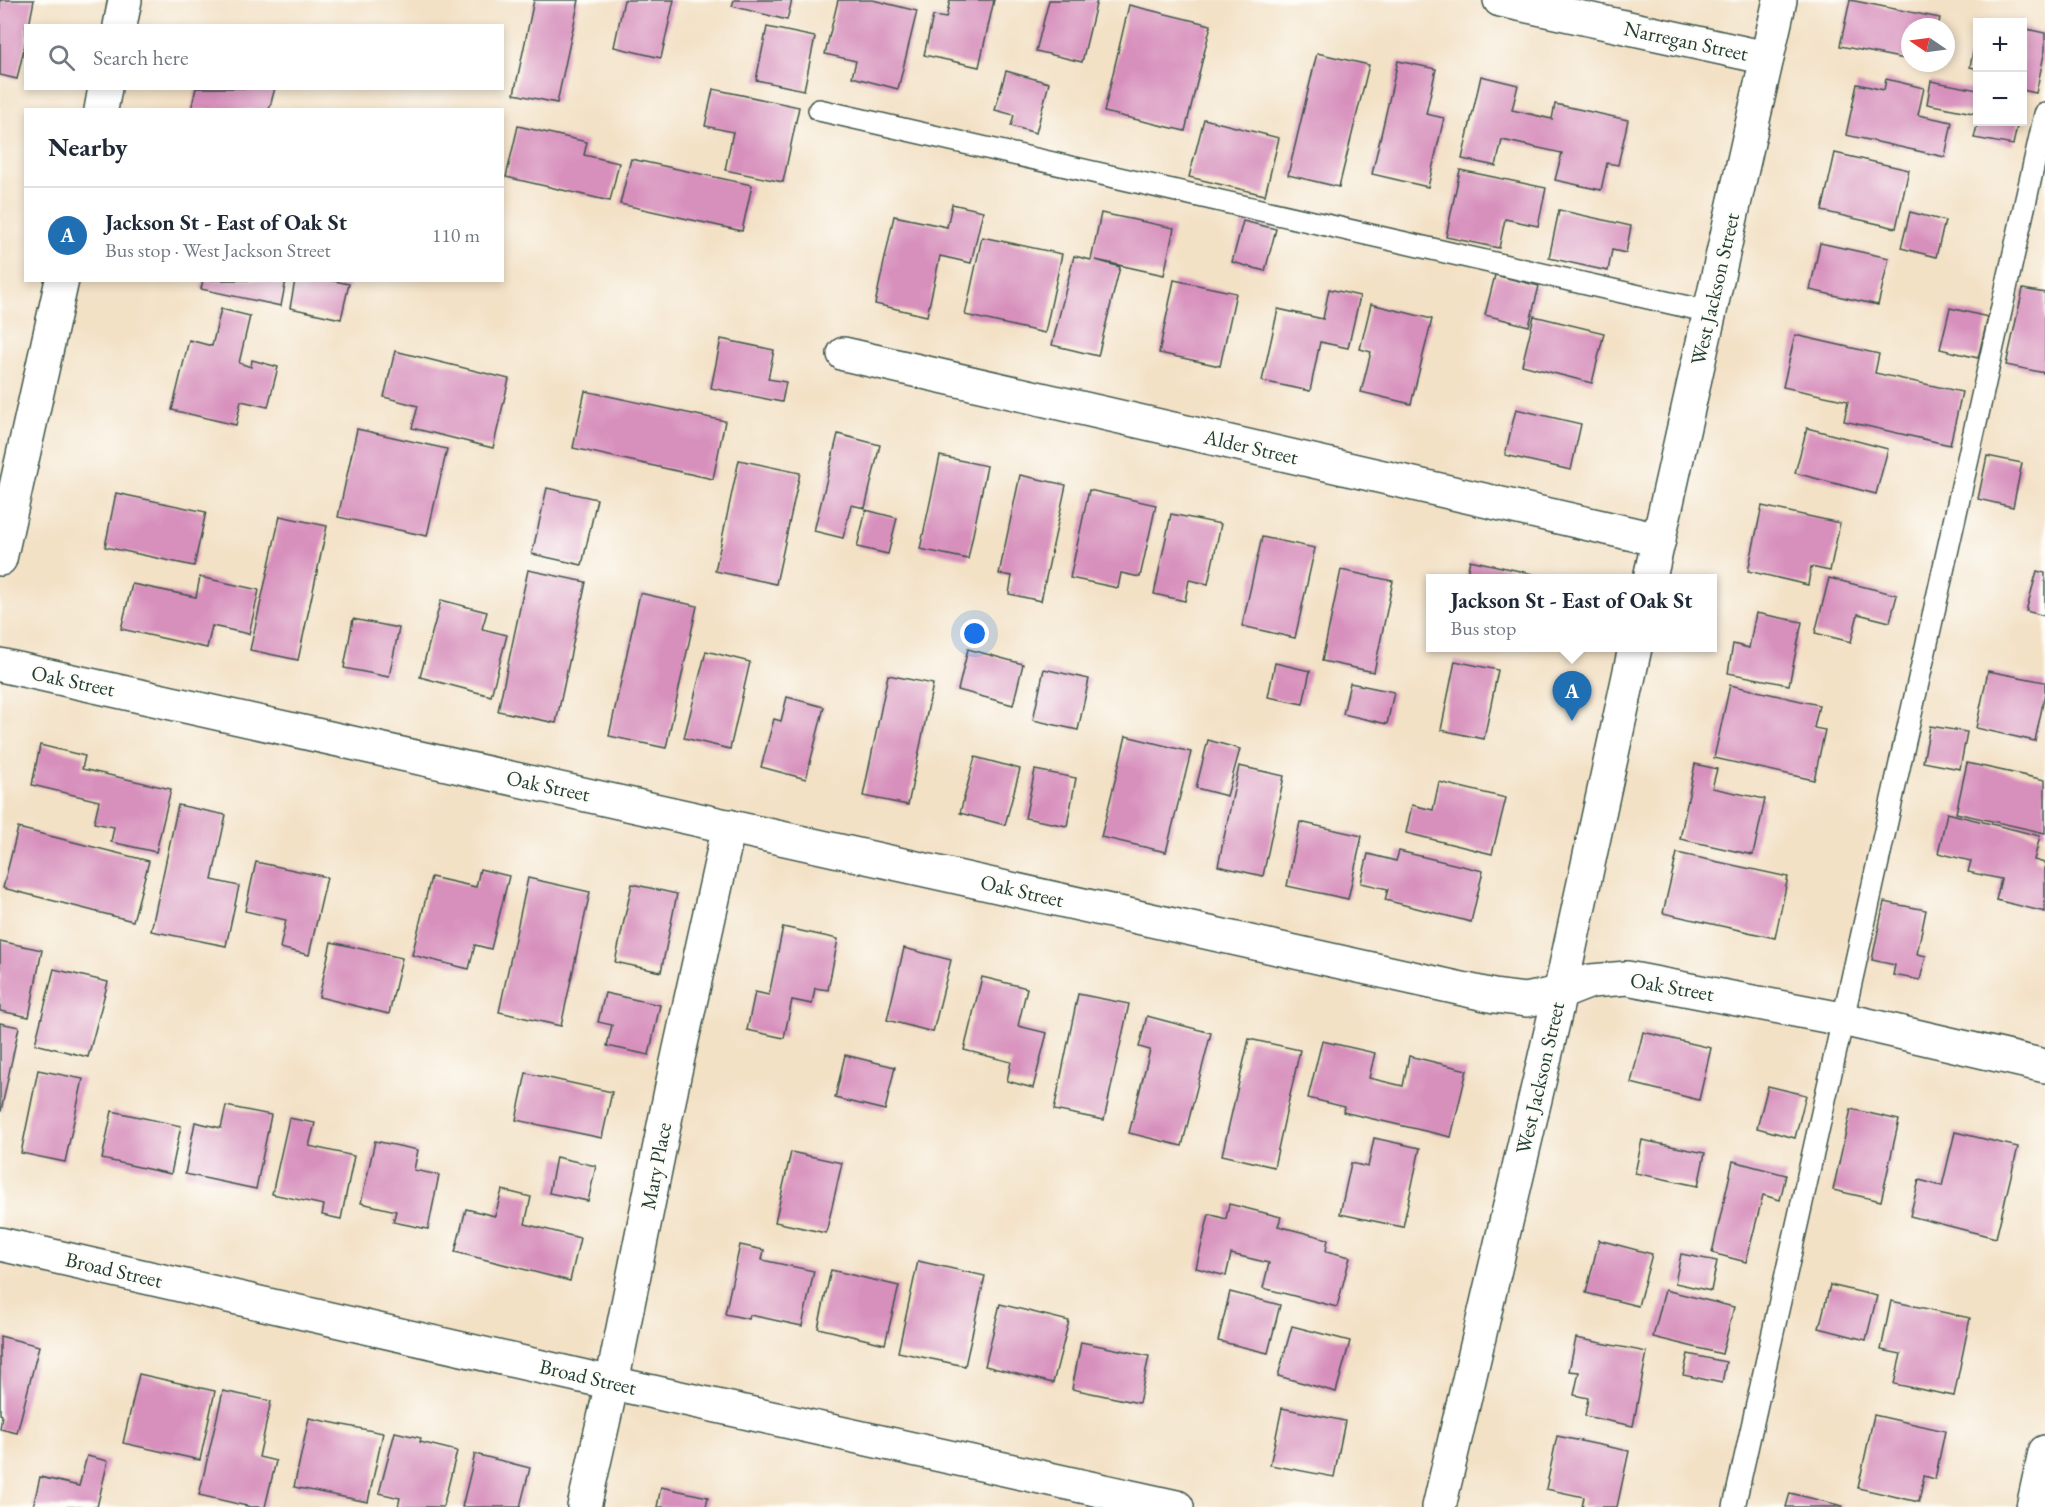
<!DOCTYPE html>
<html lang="en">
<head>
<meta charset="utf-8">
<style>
	:root { --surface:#fff; --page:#f2f2f3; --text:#1f2937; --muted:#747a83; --line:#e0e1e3; --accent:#1f6fb2 }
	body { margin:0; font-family:"EB Garamond",serif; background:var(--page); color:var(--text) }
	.controls { position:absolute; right:18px; top:18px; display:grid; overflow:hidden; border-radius:0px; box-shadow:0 3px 9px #0003 }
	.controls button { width:54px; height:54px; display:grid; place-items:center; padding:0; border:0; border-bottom:2px solid var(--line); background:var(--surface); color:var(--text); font:30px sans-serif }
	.compass { position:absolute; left:1901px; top:18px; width:54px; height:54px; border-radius:50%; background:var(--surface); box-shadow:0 3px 9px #0003; rotate:283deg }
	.you { position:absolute; left:975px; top:634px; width:21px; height:21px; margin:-15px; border:4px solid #fff; border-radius:50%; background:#1a73e8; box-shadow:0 0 0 9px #1a73e833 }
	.badge { display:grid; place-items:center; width:39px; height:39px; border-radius:50%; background:var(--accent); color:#fff; font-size:20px; font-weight:700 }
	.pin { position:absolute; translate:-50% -50px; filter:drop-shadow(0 2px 3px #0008) }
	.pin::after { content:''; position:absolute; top:32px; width:21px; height:18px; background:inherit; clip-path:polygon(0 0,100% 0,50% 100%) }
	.popup { position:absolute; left:1426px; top:574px; width:291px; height:78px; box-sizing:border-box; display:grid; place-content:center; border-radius:0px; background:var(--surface); filter:drop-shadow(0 2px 4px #0005); font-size:20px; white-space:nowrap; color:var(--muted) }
	.popup b { font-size:22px; color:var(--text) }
	.popup::after { content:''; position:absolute; left:50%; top:100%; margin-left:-12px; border:12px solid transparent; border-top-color:var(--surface) }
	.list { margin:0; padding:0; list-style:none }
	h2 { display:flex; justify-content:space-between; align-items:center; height:78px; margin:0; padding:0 24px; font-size:26px }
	h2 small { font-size:20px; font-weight:400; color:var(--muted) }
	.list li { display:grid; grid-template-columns:39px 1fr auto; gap:18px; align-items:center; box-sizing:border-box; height:96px; padding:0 24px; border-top:2px solid var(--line) }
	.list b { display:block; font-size:22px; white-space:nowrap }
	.list p { margin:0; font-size:20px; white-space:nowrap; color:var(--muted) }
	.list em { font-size:20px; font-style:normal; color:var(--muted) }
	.icon { flex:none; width:33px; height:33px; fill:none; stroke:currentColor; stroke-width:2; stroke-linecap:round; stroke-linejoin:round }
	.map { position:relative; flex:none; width:2045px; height:1507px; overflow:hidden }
	.search { position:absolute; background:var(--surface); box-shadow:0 3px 9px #0003; left:24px; top:24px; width:480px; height:66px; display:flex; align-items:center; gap:15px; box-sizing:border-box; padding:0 21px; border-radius:0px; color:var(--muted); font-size:22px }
	.panel { position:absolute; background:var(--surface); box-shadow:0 3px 9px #0003; left:24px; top:108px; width:480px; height:174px; border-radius:0px }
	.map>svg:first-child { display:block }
</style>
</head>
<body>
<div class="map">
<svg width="2045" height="1507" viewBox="0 0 2045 1507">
	<rect width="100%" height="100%" fill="#fdfcf7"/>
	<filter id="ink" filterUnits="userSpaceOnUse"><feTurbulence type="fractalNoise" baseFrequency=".0167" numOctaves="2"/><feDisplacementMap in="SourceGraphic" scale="12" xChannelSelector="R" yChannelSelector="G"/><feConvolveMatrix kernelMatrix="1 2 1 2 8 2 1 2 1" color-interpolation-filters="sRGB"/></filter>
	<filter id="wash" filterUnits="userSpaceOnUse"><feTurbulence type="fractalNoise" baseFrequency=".008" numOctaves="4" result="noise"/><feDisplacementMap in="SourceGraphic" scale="24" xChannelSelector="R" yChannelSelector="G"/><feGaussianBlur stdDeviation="1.35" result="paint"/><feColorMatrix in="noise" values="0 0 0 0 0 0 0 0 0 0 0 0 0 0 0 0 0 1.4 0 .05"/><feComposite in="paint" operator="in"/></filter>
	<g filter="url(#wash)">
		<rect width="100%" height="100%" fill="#f3e1c6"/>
		<g id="blocks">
			<g fill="#d78fbc">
				<path d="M0,0H34L29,26H26V40L17,79L0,75Z"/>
				<path d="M534,0H579L557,103L514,94Z"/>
				<path d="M624,0H674L661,58L614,47Z"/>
				<path d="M734,0H792L787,20L732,6Z"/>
				<path d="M838,0H873L917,11L898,89L852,77L856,61L825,54Z"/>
				<path d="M950,0H994L979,67L924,55L933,16L946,18Z"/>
				<path d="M1049,0H1097L1082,62L1036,51Z"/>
				<path d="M1850,0L1940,18L1938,27H1910V60L1840,46Z"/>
				<path d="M1129,5L1211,25L1185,131L1104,112Z"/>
				<path d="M767,27L815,37L804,90L756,80Z"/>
				<path d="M2022,28L2045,33V50L2036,93L2022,90Z"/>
				<path d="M1976,37H1978V69L1970,67Z"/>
				<path d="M1317,53L1369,65L1339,187L1288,175Z"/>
				<path d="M1398,61L1436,69L1426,114L1444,118L1428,187L1372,174Z"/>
				<path d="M1006,71L1049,83L1036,133L1011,126L1014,115L995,110Z"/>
				<path d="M1481,76L1518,85L1512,110L1552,119L1555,104L1628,120L1618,165L1607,163L1601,190L1555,180L1562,153L1502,140L1496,166L1462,159Z"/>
				<path d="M1886,79L1924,88L1918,115L1952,122L1945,157L1846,135L1857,84L1884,90Z"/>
				<path d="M1931,81L1978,90V114L1927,104Z"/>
				<path d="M196,88H275L269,110H191Z"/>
				<path d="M713,89L799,107L783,182L725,170L733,132L705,126Z"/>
				<path d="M1204,119L1279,138L1265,195L1189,177Z"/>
				<path d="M1978,122H2018L2013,145L1974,138Z"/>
				<path d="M518,126L587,142L584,155L619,163L610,201L506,177Z"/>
				<path d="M1835,153L1909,170L1896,228L1822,211Z"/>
				<path d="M631,159L752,185L742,231L620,204Z"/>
				<path d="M1460,170L1546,188L1538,226L1505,219L1499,248L1446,237Z"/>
				<path d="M952,204L983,211L971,263L940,256L927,316L875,304L894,216L947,227Z"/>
				<path d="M1559,210L1631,226L1626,253L1612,250L1608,271L1549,258Z"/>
				<path d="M1910,212L1945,221L1936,257L1901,248Z"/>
				<path d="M1101,213L1174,228L1164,275L1096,260L1120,267L1098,356L1052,345L1074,256L1091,260Z"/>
				<path d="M1243,221L1276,229L1265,271L1232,262Z"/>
				<path d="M982,237L1062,254L1045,333L965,315Z"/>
				<path d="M1820,243L1889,258L1878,305L1810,290Z"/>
				<path d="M1495,275L1539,286L1529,326L1485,315Z"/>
				<path d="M203,280H286L281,306L201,289Z"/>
				<path d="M295,280H330L349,284L341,319L290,308Z"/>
				<path d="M1174,280L1236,293L1220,366L1159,353Z"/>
				<path d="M1329,289L1360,296L1348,348L1320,342L1310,391L1262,381L1278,309L1323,319Z"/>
				<path d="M2023,289L2045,293V373L2006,365Z"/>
				<path d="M1371,304L1432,319L1411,404L1361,392L1371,352L1360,349Z"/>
				<path d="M1950,308L1988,317L1978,358L1940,349Z"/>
				<path d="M221,309L250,316L239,363L251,367L252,360L278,367L268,407L241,401L236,425L172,410L189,340L212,346Z"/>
				<path d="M1534,316L1604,333L1592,383L1522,365Z"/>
				<path d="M1795,335L1879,354L1875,373L1962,392L1950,445L1844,421L1848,401L1783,387Z"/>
				<path d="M721,339L774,350L768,379L786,382L782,402L711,388Z"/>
				<path d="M395,351L509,379L493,448L412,428L418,406L384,397Z"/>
				<path d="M585,391L725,421L713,479L573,448Z"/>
				<path d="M1516,409L1581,424L1571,470L1505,455Z"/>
				<path d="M1807,428L1888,449L1876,494L1795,473Z"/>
				<path d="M357,429L447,449L427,536L338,517Z"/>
				<path d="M838,434L880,445L865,508L851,505L843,538L814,531Z"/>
				<path d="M940,456L987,466L968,559L920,549Z"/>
				<path d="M1987,456L2022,463L2013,507L1978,499Z"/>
				<path d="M739,460L800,473L776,584L715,571Z"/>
				<path d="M1020,475L1066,485L1041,601L1009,594L1012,576L999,574Z"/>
				<path d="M547,488L597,499L582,565L532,554Z"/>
				<path d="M1089,490L1156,505L1140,577L1121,573L1118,588L1070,578Z"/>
				<path d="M116,493L206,512L194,566L105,547Z"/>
				<path d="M1762,506L1840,523L1830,571L1811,567L1808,585L1748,571Z"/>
				<path d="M866,510L897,518L888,554L857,547Z"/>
				<path d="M1171,514L1221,524L1208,584L1189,580L1185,601L1154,594Z"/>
				<path d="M280,516L327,526L298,660L250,650Z"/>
				<path d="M1262,537L1315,548L1295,638L1242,626Z"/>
				<path d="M1470,560L1546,577V578H1466Z"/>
				<path d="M528,570L586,582L556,723L498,711Z"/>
				<path d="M1341,570L1393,581L1374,672L1322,661Z"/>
				<path d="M2037,571L2045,573V616L2026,611Z"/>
				<path d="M200,577L259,590L249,634L212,626L207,648L121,629L132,584L196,597Z"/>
				<path d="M1829,578L1897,595L1890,622L1858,614L1851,642L1815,633Z"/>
				<path d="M640,593L697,606L666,748L609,736Z"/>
				<path d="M441,600L487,612L482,629L507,635L491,696L420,677Z"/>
				<path d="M1756,613L1802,622L1789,685L1728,673L1733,644L1749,648Z"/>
				<path d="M353,619L399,628L389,677L344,668Z"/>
				<path d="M968,649L1023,664L1013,705L958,690Z"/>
				<path d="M706,651L750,662L730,749L684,738Z"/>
				<path d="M1455,661L1498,670L1484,739L1441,730Z"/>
				<path d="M1275,663L1310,671L1303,704L1268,697Z"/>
				<path d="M1044,669L1089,679L1078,730L1033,720Z"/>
				<path d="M1988,671L2045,682V693L2035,741L1976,728Z"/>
				<path d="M888,675L933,684L908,805L863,796Z"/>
				<path d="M1350,683L1394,692L1387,724L1343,714Z"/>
				<path d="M1730,685L1819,705L1814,728L1825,730L1814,780L1714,758Z"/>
				<path d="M787,697L824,707L806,779L761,767L774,719L781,721Z"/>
				<path d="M1930,726L1967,732L1960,769L1923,762Z"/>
				<path d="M1126,736L1191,752L1166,852L1101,837Z"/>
				<path d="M1208,740L1240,749L1227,796L1196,788Z"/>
				<path d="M40,745L85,756L82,769L171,789L156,852L111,842L114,827L94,823L99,801L32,785Z"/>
				<path d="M975,757L1020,769L1005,825L960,813Z"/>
				<path d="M1967,763L2045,780V833L1956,813Z"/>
				<path d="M1695,764L1717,769L1712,788L1765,799L1753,855L1680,839Z"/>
				<path d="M1239,766L1284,776L1263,876L1218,866Z"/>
				<path d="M1035,770L1076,778L1067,826L1025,818Z"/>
				<path d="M1439,782L1506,798L1492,854L1406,833L1412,805L1433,810Z"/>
				<path d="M178,805L226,815L212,880L239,886L226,946L151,931Z"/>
				<path d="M1947,813L2040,836L2034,860L2045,863V912L1996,900L2001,879L1968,872L1971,861L1938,853Z"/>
				<path d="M1300,822L1362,836L1348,899L1287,886Z"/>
				<path d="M18,828L149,861L133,921L3,888Z"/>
				<path d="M1399,851L1483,871L1471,922L1385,900L1388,889L1361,883L1368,854L1396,861Z"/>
				<path d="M1677,853L1788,877L1775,938L1663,913Z"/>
				<path d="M256,862L327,877L309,955L280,948L286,920L245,911Z"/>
				<path d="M480,869L509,876L491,949L475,945L469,969L412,955L431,877L476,887Z"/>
				<path d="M528,878L590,892L561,1026L499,1012Z"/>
				<path d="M632,884L677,894L661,972L615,962Z"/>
				<path d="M1884,902L1926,910L1917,954L1926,956L1920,980L1893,975L1895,965L1872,960Z"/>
				<path d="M783,927L838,939L828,990L815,988L812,1004L792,1000L784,1038L747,1030L755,992L769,995Z"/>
				<path d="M0,941L42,950L29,1017L0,1011Z"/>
				<path d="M331,942L402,958L389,1014L319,997Z"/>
				<path d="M904,948L951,960L933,1032L887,1020Z"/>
				<path d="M54,969L108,982L88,1057L35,1044Z"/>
				<path d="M982,977L1027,988L1018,1026L1047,1033L1033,1088L1007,1081L1011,1062L964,1050Z"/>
				<path d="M605,993L660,1005L649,1055L607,1046L612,1025L598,1022Z"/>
				<path d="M1078,994L1129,1004L1104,1120L1054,1110Z"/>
				<path d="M1147,1016L1211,1033L1182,1146L1129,1133L1150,1050L1139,1047Z"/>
				<path d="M0,1023L19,1027L1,1111H0Z"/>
				<path d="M1643,1032L1711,1048L1699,1100L1631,1083Z"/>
				<path d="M1249,1039L1300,1050L1274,1167L1222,1155Z"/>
				<path d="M1322,1041L1375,1053L1369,1078L1403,1086L1409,1056L1467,1070L1451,1137L1343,1112L1345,1107L1308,1098Z"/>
				<path d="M845,1055L895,1067L885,1110L835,1098Z"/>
				<path d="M38,1070L83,1079L65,1162L21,1153Z"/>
				<path d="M526,1073L612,1092L602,1138L516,1120Z"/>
				<path d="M1768,1086L1806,1095L1795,1138L1757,1128Z"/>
				<path d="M226,1106L271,1115L256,1189L185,1174L195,1122L221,1128Z"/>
				<path d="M1851,1109L1899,1120L1881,1201L1833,1190Z"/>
				<path d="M112,1111L181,1126L171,1174L102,1159Z"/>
				<path d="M289,1118L315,1123L309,1146L354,1156L341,1219L322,1215L324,1205L272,1194Z"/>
				<path d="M1955,1132L2018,1147L1996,1238L1910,1216L1919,1180L1942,1186Z"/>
				<path d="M1374,1138L1420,1148L1403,1227L1340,1214L1351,1163L1368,1167Z"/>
				<path d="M1642,1140L1705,1153L1698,1186L1635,1173Z"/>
				<path d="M375,1141L418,1150L414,1170L439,1175L428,1229L393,1222L396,1211L361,1203Z"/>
				<path d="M791,1152L842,1163L826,1233L775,1222Z"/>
				<path d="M556,1157L596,1166L588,1201L549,1193Z"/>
				<path d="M1733,1161L1786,1175L1780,1200L1763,1195L1746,1262L1712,1253Z"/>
				<path d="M502,1190L531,1197L525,1224L580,1238L570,1281L455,1252L466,1209L495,1216Z"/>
				<path d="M1229,1204L1281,1217L1278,1226L1328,1239L1326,1251L1350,1257L1337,1307L1263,1288L1269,1263L1231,1254L1226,1276L1196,1268L1209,1214L1226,1219Z"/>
				<path d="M1599,1240L1652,1254L1638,1306L1586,1293Z"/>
				<path d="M740,1245L764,1250L762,1260L814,1271L802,1326L750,1315L749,1319L725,1314Z"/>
				<path d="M1681,1254L1717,1261L1711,1291L1675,1283Z"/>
				<path d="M918,1261L985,1276L965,1366L898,1352Z"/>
				<path d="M831,1270L899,1286L885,1344L818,1328Z"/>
				<path d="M1830,1285L1877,1296L1866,1340L1819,1328Z"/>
				<path d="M1665,1290L1734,1307L1722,1354L1653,1337Z"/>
				<path d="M1230,1292L1280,1305L1268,1353L1218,1341Z"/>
				<path d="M1891,1301L1970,1318L1954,1396L1894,1384L1901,1354L1881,1350Z"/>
				<path d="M1000,1304L1069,1321L1053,1383L985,1366Z"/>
				<path d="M1292,1326L1350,1341L1336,1392L1278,1376Z"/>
				<path d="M0,1336L39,1346L17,1433L0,1429L2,1415L0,1414Z"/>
				<path d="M1576,1338L1647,1352L1633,1426L1585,1416L1588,1398L1574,1395L1579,1372L1569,1371Z"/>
				<path d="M1081,1342L1149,1356L1139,1403L1072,1389Z"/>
				<path d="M1688,1354L1726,1362L1722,1383L1683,1375Z"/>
				<path d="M139,1374L215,1391L200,1460L123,1443Z"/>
				<path d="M223,1391L271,1401L259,1457L276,1461L265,1507H251L199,1495Z"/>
				<path d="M1282,1408L1345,1421L1334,1477L1270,1465Z"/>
				<path d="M1874,1415L1945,1431L1935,1479L1924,1476L1919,1502L1858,1488Z"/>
				<path d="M309,1418L383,1433L368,1502L294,1487Z"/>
				<path d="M395,1432L421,1438L420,1442L457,1451L443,1507H398L400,1498L379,1493Z"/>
				<path d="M1557,1436L1629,1451L1617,1507H1582L1584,1497L1546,1489Z"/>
				<path d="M475,1454L530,1468L520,1507H462Z"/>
				<path d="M87,1456L108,1461L97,1507H33L40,1477L79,1486Z"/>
				<path d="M661,1487L708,1497L706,1507H657Z"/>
				<path d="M1790,1493L1843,1506V1507H1786Z"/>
			</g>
		</g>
	</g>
	<g filter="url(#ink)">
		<use href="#blocks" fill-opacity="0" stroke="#3f564a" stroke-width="1.5"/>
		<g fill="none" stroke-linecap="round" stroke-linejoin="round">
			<g stroke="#3f564a" stroke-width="24">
				<g id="service">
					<path d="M819,110L1710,312"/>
					<path d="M1734,1507L2045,114"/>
				</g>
			</g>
			<g stroke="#3f564a" stroke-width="36">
				<g id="minor">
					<path d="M1500,0L1767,58"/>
					<path d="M120,26L125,0"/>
					<path d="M101,110L105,88"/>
					<path d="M844,354L1659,540"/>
					<path d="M0,559L62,280"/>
					<path d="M0,665L1494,996L1526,1000L1560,993L1591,981L1627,978L1842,1019L2045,1066"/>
					<path d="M0,1244L612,1383L1177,1507"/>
					<path d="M584,1507L612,1383L674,1076L729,826"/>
					<path d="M2033,1507L2045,1452"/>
				</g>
			</g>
			<g stroke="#3f564a" stroke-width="36">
				<g id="tertiary">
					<path d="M1650,578L1780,0"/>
					<path d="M1439,1507L1560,993L1635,648"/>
				</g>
			</g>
			<use href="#service" stroke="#fff" stroke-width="21"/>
			<use href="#minor" stroke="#fff" stroke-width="33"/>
			<use href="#tertiary" stroke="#fff" stroke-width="33"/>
		</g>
	</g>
	<g text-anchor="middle" stroke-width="4.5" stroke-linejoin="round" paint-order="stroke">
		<g font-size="21" fill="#1f3d34" stroke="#fdfcf7">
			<text transform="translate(1686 41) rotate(12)" y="7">Narregan Street</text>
			<text transform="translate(1715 289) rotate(-77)" y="7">West Jackson Street</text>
			<text transform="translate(1251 447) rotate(13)" y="7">Alder Street</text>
			<text transform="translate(73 681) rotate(12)" y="7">Oak Street</text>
			<text transform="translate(548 786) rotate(12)" y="7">Oak Street</text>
			<text transform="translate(1022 891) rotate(13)" y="7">Oak Street</text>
			<text transform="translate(1672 987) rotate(10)" y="7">Oak Street</text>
			<text transform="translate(1540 1078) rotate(-77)" y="7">West Jackson Street</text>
			<text transform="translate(656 1166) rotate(-79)" y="7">Mary Place</text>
			<text transform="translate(114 1270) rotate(13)" y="7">Broad Street</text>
			<text transform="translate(588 1377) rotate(13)" y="7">Broad Street</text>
		</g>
	</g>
</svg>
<div class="controls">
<button>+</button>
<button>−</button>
</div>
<svg class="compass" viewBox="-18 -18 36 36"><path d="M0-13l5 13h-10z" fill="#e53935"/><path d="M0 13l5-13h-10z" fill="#747a83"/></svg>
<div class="you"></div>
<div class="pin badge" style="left:1572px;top:721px">A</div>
<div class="popup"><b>Jackson St - East of Oak St</b>Bus stop</div>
<div class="search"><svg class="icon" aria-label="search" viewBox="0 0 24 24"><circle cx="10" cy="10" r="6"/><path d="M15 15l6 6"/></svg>Search here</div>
<section class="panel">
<h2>Nearby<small></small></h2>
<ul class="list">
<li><span class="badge">A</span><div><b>Jackson St - East of Oak St</b><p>Bus stop · West Jackson Street</p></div><em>110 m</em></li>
</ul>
</section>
</div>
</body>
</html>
